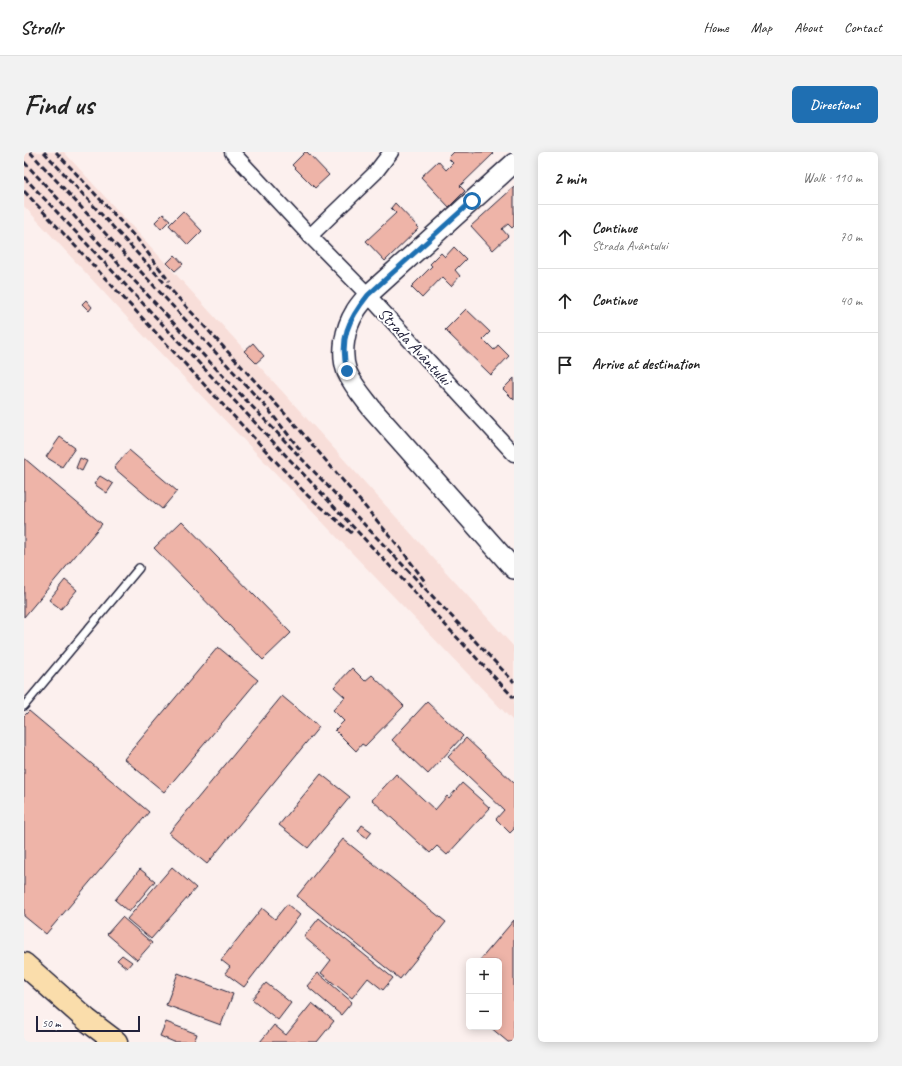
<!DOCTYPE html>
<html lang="en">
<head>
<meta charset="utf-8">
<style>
	:root { --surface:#fff; --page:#f2f2f2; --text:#222; --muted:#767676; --line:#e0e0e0; --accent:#1f6fb2 }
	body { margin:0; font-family:Caveat,sans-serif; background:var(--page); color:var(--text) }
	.controls { position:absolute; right:12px; bottom:12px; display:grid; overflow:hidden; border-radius:6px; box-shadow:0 2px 10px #0003 }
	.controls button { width:36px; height:36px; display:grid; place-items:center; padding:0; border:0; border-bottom:1px solid var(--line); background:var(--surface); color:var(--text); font:20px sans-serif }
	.scale { position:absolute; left:12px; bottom:10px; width:104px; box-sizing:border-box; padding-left:4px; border:2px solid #22223b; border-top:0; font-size:11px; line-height:14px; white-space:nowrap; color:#22223b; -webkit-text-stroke:3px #fff; paint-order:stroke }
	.stop { position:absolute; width:12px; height:12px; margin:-9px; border:3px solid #1f6fb2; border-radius:50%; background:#fff }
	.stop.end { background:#1f6fb2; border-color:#fff; box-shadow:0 1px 4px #0008 }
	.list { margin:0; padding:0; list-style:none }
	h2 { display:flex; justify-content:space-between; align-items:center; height:52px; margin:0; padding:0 16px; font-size:17px }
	h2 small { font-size:13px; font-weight:400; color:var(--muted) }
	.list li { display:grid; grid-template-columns:26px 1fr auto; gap:12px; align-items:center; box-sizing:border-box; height:64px; padding:0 16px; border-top:1px solid var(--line) }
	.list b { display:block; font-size:15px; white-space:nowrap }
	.list p { margin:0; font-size:13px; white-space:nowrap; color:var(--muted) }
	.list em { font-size:13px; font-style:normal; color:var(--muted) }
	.icon { flex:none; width:22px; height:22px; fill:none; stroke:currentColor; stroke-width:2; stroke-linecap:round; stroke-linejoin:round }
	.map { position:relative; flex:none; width:490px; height:890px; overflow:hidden; border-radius:6px }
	header { display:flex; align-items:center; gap:24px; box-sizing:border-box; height:56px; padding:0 20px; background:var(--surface); border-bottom:1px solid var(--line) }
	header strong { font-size:19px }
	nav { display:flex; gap:22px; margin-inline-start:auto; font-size:14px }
	.intro { display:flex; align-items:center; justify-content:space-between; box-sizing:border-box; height:96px; padding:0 24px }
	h1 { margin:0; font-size:28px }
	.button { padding:10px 18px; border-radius:6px; background:var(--accent); color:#fff; font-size:14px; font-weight:700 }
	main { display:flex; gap:24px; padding:0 24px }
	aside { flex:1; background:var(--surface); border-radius:6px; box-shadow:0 2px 10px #0003 }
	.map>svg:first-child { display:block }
</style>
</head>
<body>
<header>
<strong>Strollr</strong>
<nav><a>Home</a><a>Map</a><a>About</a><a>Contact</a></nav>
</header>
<div class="intro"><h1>Find us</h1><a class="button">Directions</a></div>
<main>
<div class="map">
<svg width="490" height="890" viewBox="0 0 490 890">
	<rect width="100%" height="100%" fill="#fcf0ee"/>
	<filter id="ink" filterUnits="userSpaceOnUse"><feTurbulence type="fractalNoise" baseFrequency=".025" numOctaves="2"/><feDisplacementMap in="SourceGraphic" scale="8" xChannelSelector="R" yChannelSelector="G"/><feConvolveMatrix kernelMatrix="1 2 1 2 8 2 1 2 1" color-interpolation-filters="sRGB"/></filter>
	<g filter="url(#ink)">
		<path fill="#f8ded9" d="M0,0H40L168,140L490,495V570L121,185L0,54Z"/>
		<g fill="#eeb4a8" stroke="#22223b">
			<path d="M281,0H283L305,23L291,36L268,13Z"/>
			<path d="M430,0H467L469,2L436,34L441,39L425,55L397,25L414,9L422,18L429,11L424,6Z"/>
			<path d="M490,35V74L488,76L484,72L478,77L484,84L469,98L447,74Z"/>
			<path d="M371,51L395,76L361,109L342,89L372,61L367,56Z"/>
			<path d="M159,59L178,79L164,93L145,73Z"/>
			<path d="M139,62L146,68L137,77L131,70Z"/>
			<path d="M430,95L442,107L431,118L436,124L427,134L418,125L398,146L387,135L408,114L406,112L417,101L421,105Z"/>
			<path d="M151,103L159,112L151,119L143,111Z"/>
			<path d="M62,148L68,155L65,159L58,152Z"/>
			<path d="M442,157L466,180L459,187L470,198L474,193L485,204L467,223L421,178Z"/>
			<path d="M229,191L240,204L232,211L220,199Z"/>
			<path d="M490,226V248L479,237Z"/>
			<path d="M36,285L51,296L38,315L22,305Z"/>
			<path d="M105,298L153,339L138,357L90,316Z"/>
			<path d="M0,306L78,372L0,465Z"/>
			<path d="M56,306L63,309L58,319L52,316Z"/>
			<path d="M76,324L89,332L83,341L70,332Z"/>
			<path d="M158,369L267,481L239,508L130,396Z"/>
			<path d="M41,428L53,438L37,457L25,448Z"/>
			<path d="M194,495L234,528L140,640L100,607Z"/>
			<path d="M328,516L341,529L348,523L380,554L341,594L338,592L332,599L311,578L320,569L309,558L321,545L310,535Z"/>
			<path d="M258,544L295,575L183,712L145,681Z"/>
			<path d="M403,550L439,584L404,622L368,588Z"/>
			<path d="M5,559L125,660L22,782L0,764V564Z"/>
			<path d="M442,586L490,631V677L486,681L472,667L480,658L424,605Z"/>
			<path d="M297,622L326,645L284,696L255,673Z"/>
			<path d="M372,622L411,658L423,644L425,646L438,631L466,656L423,703L413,694L406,701L348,648Z"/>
			<path d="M338,673L348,680L343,686L334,679Z"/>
			<path d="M319,687L422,770L376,827L273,744Z"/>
			<path d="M148,715L172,736L127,787L103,767Z"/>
			<path d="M116,717L131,729L105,760L91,748Z"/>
			<path d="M263,752L276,763L220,835L201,821L206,815L197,808L238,756L251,767Z"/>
			<path d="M98,765L128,791L113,808L83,782Z"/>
			<path d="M295,766L369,826L359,838L344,826L328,846L297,821L307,808L280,785Z"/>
			<path d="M490,768V890H484L466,875H475V809H458L456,808Z"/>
			<path d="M98,803L108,810L103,816L93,808Z"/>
			<path d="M154,821L209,842L197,873L142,853Z"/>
			<path d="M294,821L328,850L317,863L283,834Z"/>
			<path d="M242,831L267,851L254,868L228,847Z"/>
			<path d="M288,851L310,869L293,890H236L250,873L262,883Z"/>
			<path d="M142,870L173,882L170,890H150L136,884Z"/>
		</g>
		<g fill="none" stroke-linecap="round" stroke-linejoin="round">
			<g stroke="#22223b" stroke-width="10">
				<path id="service" d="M0,554L115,416"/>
			</g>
			<g stroke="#22223b" stroke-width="17">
				<g id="minor">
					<path d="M208,0L286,84L344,143L490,302"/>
					<path d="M286,84L351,21L367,0"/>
				</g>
			</g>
			<g stroke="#22223b" stroke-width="22">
				<path id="secondary" d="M490,11L344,143C340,148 334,154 331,160C321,176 316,201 323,220C329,234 340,246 349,258L490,417"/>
			</g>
			<g stroke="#22223b" stroke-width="25">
				<path id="primary" d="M0,812L63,868L92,890"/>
			</g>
			<use href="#service" stroke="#fff" stroke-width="7"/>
			<use href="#minor" stroke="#fff" stroke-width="14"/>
			<use href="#secondary" stroke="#fff" stroke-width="19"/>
			<use href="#primary" stroke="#faddab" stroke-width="22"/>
			<g stroke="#22223b" stroke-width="3" stroke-dasharray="6 3" stroke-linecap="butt">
				<path d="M6,0L243,256L278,300"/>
				<path d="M20,0L275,277L377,397L402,431"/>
				<path d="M32,0L114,88L145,129"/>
				<path d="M0,10L183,207L490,530"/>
				<path d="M0,25L490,546"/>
				<path d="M0,39L284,344L328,381"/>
			</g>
		</g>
	</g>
	<g fill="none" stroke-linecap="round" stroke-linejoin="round" filter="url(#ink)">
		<path stroke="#1f6fb2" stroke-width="5" d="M323,219C315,187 324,168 344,143L448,49"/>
	</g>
	<g text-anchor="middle" stroke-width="4" stroke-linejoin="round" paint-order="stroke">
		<g font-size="17" fill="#22223b" stroke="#fff">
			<text transform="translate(391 194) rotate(47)" y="6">Strada Avântului</text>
		</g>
	</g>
</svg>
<div class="controls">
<button>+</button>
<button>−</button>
</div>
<div class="scale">50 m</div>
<div class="stop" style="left:448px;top:49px"></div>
<div class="stop end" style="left:323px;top:219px"></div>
</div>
<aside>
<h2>2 min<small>Walk · 110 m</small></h2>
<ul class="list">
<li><svg class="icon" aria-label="ahead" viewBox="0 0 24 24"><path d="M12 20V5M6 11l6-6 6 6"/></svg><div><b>Continue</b><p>Strada Avântului</p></div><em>70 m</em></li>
<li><svg class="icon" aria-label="ahead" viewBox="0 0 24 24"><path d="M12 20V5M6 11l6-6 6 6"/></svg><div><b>Continue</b></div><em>40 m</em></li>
<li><svg class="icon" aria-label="arrive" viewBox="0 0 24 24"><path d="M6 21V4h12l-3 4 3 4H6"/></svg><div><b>Arrive at destination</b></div></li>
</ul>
</aside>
</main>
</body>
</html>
